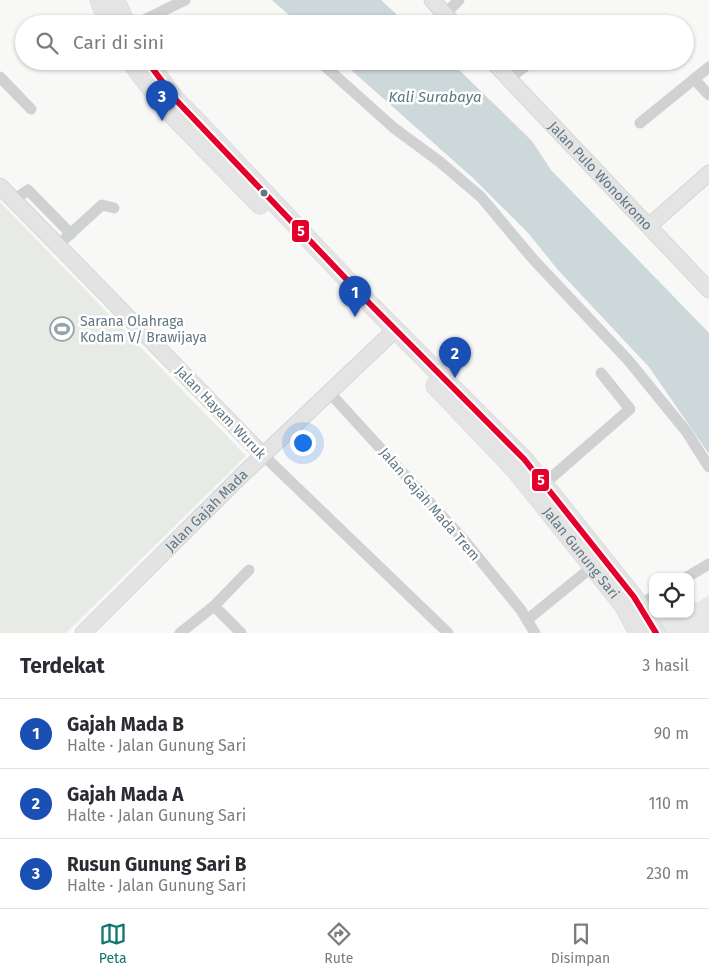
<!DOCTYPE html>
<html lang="id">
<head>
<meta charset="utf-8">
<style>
	:root { --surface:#fff; --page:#f2f2f3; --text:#2b2b33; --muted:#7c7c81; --line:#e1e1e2; --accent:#0f766e }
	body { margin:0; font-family:"Fira Sans",sans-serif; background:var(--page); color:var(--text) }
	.controls { position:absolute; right:15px; bottom:15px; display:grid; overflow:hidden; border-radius:10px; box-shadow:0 1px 4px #0004 }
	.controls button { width:45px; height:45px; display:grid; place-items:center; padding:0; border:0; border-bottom:1px solid var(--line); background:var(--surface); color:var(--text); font:25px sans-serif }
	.you { position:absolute; left:302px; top:442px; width:18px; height:18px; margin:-12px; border:4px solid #fff; border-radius:50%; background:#1a73e8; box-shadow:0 0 0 8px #1a73e833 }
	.badge { display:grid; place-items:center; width:32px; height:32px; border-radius:50%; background:var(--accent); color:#fff; font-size:16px; font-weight:700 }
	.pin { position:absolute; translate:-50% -41px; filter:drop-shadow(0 1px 2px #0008) }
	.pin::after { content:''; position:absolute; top:26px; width:18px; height:15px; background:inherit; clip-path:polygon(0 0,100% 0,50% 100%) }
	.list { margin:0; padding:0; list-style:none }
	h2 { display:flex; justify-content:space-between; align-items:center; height:65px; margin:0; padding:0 20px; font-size:21px }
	h2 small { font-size:16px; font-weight:400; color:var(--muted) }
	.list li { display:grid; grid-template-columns:32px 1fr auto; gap:15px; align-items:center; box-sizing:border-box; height:70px; padding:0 20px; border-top:1px solid var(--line) }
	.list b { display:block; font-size:19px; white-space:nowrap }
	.list p { margin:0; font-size:16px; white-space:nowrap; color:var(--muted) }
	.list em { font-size:16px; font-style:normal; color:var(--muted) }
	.icon { flex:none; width:28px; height:28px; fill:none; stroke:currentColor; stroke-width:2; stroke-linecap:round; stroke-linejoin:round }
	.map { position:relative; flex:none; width:709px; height:633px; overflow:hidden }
	.search { position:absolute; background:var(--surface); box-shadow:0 1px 4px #0004; left:15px; right:15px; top:15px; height:55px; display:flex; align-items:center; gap:12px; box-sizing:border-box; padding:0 18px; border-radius:28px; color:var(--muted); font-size:19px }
	.sheet { height:275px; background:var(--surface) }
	nav { display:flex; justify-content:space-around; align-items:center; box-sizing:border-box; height:70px; border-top:1px solid var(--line); background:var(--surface); font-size:14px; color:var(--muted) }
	nav a { display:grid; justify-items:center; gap:2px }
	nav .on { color:var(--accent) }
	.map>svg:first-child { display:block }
</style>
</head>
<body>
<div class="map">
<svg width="709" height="633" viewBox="0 0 709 633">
	<rect width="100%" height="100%" fill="#f8f8f7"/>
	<path fill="#e7e9e9" d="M709,595V633H659L653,623L668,614H690V601L692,599L696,603Z"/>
	<path fill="#e8ebe5" d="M0,202L246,456L66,633H0Z"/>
	<g fill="#cdd8da">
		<path d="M272,0H381L407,24H299Z"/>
		<path d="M341,61H450L532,141L551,170L709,333V454L649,367L558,270L529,234L473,178Z"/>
	</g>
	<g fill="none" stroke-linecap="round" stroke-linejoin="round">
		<g stroke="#d5d6d6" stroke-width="17">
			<g id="secondary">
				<path d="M432,0L454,24"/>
				<path id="s1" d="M492,61L709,290"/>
				<path d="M0,186L263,455"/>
				<path d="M649,226L709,173"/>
				<path id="s2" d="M83,633L240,477L396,329"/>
			</g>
		</g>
		<g stroke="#d5d6d6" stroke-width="19">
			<g id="primary">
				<path d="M99,0L108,24"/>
				<path d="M116,0L126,24"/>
				<path d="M130,61L166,109L260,205"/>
				<path d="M147,61L176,100L201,125L370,304L524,459L634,597L656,633"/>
				<path id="s3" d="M435,386L515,470L623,605L638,633"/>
			</g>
		</g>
		<g stroke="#d0d1d2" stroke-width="11">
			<path d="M445,14L459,0"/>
			<path d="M136,24L185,0"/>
			<path d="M319,61L394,128L440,162L481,197L533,259L628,360L686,431L709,467"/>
			<path d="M0,77L31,109"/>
			<path d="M509,79L532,61"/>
			<path d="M694,79L709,95"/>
			<path d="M640,123L709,67"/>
			<path d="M14,200L28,190L71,234"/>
			<path d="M58,245L102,205L114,208"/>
			<path d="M329,392L464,540L521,610L535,633"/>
			<path d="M263,455L448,633"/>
			<path d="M544,484L630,409L601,373"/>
			<path d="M687,577L709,564"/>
			<path d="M639,605L653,597"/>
			<path d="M214,606L241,633"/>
			<path d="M527,620L592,567"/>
			<path d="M180,633L214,606L249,570"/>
		</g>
		<use href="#secondary" stroke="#e3e4e3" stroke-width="15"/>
		<use href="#primary" stroke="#e3e4e3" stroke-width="18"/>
		<g stroke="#fff" stroke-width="10">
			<path id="bus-1" d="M147,61L176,100L370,304L524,459L634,597L656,633"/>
		</g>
		<use href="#bus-1" stroke="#e4002b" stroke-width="6"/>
	</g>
	<defs>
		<g id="stadium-ring" transform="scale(1.25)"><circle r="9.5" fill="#fff" stroke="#96a4ac" stroke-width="1.5"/><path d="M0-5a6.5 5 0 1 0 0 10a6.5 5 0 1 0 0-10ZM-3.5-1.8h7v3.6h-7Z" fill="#96a4ac"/></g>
	</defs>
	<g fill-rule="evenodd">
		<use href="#stadium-ring" x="62" y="329"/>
	</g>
	<circle fill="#617784" stroke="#fff" stroke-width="2" cx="264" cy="193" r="4.5"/>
	<g text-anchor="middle" stroke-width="5" stroke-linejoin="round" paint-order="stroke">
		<g font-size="14" fill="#617784" stroke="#fff">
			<text dy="5" stroke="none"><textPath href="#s1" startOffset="158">Jalan Pulo Wonokromo</textPath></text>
			<text transform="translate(221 412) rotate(46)" y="5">Jalan Hayam Wuruk</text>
			<text transform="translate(430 504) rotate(49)" y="5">Jalan Gajah Mada Trem</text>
			<text dy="5" stroke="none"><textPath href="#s2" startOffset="174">Jalan Gajah Mada</textPath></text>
			<text dy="5" stroke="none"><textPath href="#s3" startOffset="222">Jalan Gunung Sari</textPath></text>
		</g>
		<g font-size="14" fill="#617784" stroke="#fff" text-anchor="start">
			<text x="80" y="326">Sarana Olahraga<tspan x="80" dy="16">Kodam V/ Brawijaya</tspan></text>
		</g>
		<g font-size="15" font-style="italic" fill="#5c787e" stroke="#fff">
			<text x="435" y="102">Kali Surabaya</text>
		</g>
	</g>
	<g stroke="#fff" stroke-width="2">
		<rect x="291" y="219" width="19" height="24" rx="5" fill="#e4002b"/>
		<rect x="531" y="468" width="19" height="24" rx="5" fill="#e4002b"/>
	</g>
	<g font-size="14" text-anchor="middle" font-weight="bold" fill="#fff">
		<text x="301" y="236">5</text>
		<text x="541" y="485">5</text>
	</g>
</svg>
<div class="controls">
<button><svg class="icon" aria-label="locate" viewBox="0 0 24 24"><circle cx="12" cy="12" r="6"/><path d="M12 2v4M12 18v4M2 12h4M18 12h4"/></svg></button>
</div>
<div class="you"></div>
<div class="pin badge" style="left:355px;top:317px;background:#1a4fb4">1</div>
<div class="pin badge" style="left:455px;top:378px;background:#1a4fb4">2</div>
<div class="pin badge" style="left:162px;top:121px;background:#1a4fb4">3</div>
<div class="search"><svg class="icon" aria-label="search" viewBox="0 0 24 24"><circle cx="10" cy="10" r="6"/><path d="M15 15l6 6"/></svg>Cari di sini</div>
</div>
<section class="sheet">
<h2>Terdekat<small>3 hasil</small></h2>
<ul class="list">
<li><span class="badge" style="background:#1a4fb4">1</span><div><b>Gajah Mada B</b><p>Halte · Jalan Gunung Sari</p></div><em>90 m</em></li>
<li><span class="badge" style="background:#1a4fb4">2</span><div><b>Gajah Mada A</b><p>Halte · Jalan Gunung Sari</p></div><em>110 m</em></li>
<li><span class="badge" style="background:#1a4fb4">3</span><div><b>Rusun Gunung Sari B</b><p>Halte · Jalan Gunung Sari</p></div><em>230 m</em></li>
</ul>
</section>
<nav>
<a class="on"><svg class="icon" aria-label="map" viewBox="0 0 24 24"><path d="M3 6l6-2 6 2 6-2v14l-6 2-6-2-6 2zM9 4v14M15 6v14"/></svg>Peta</a>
<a><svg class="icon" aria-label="directions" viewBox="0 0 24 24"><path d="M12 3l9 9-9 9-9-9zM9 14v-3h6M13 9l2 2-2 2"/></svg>Rute</a>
<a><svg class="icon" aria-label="saved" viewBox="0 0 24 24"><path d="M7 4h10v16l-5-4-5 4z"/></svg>Disimpan</a>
</nav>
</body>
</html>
